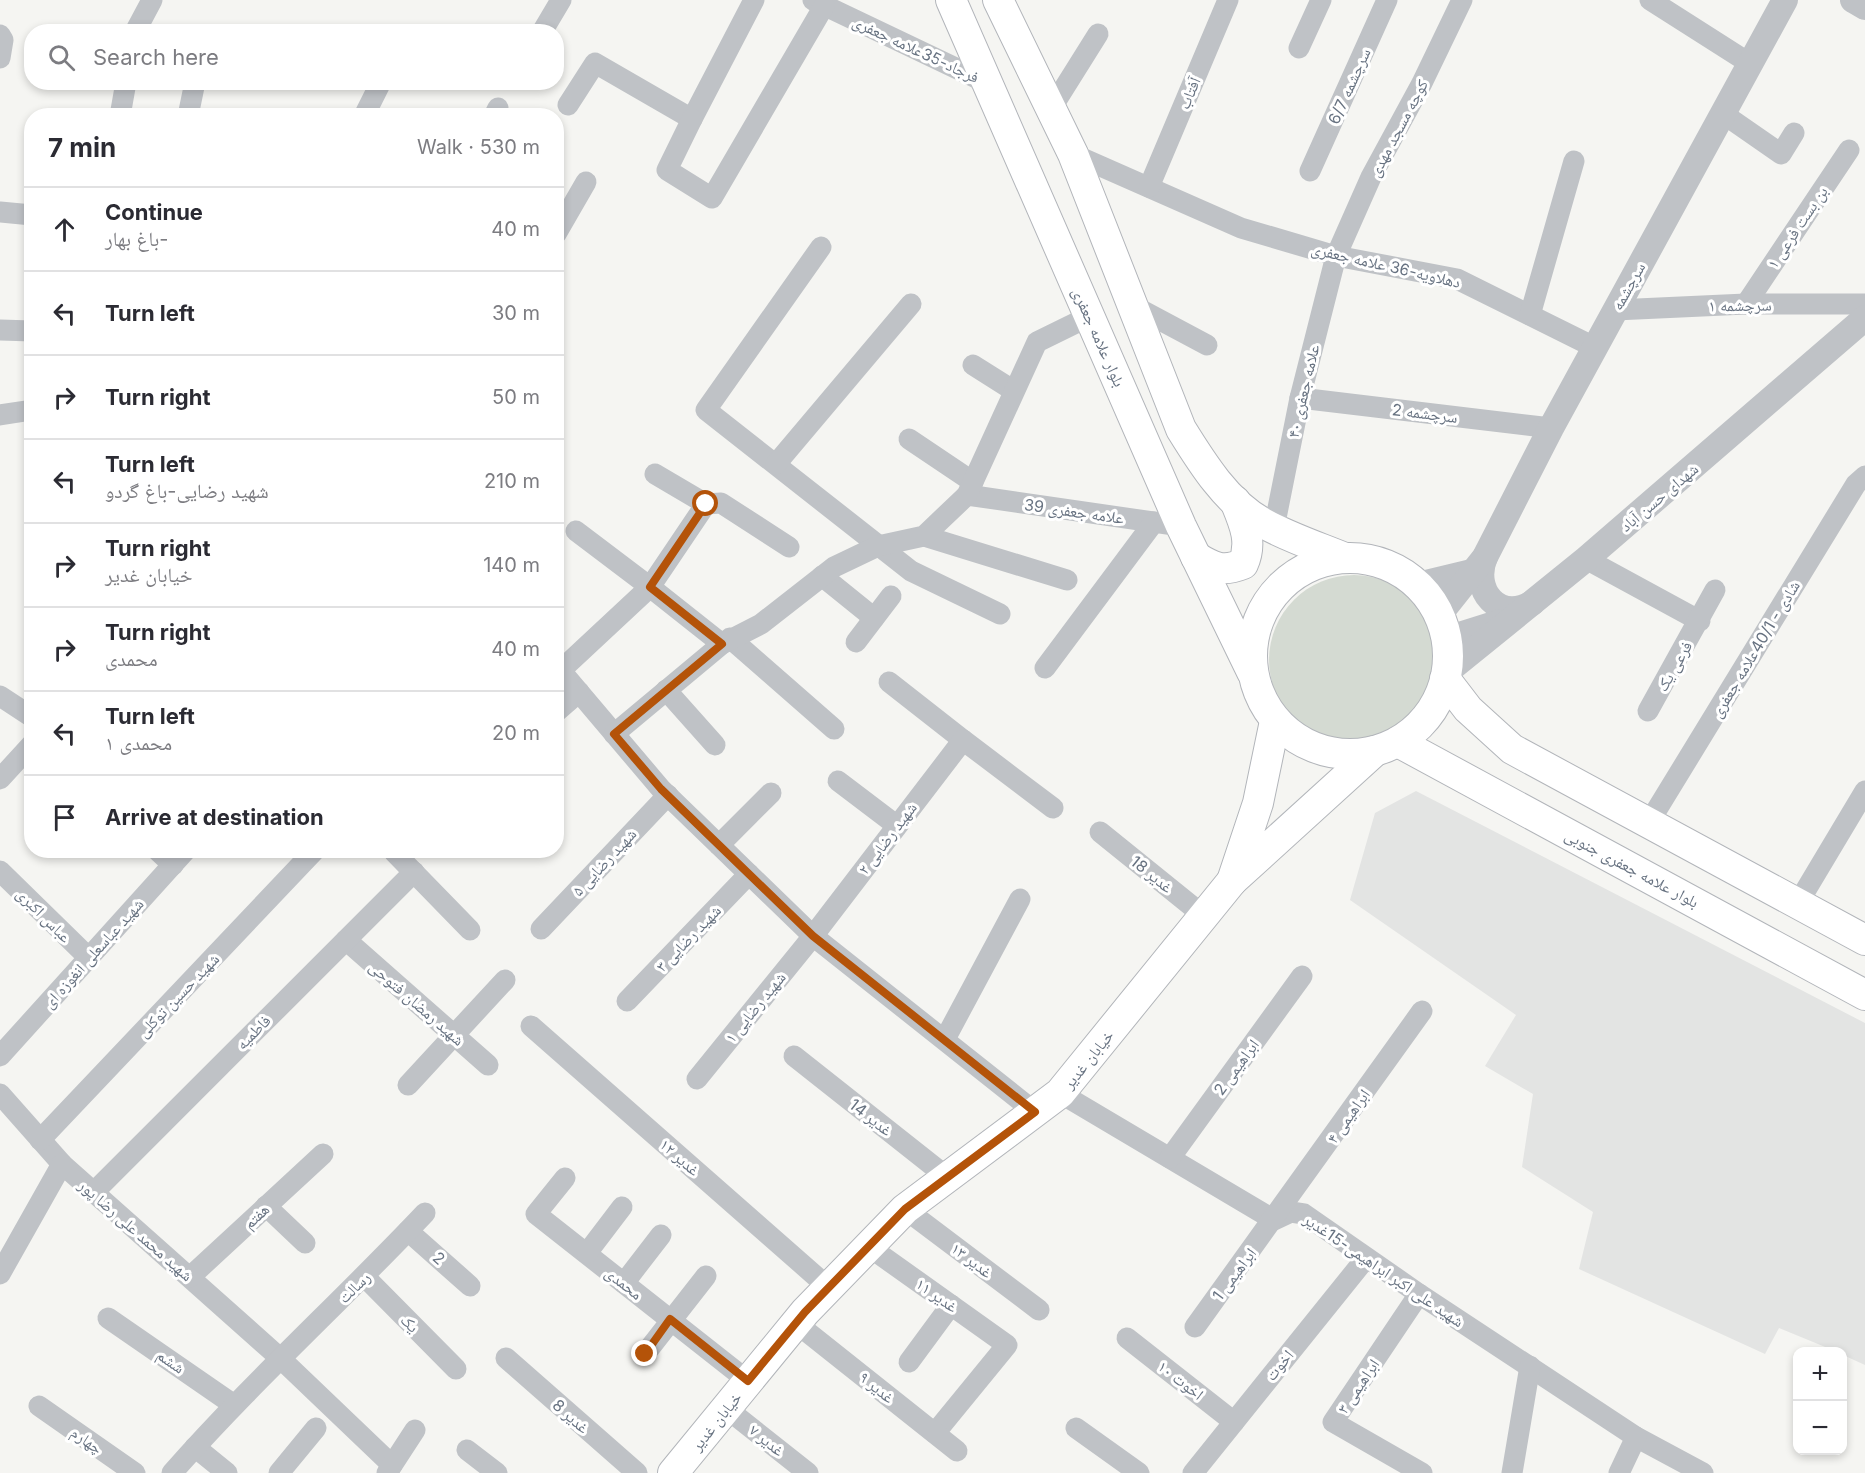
<!DOCTYPE html>
<html lang="en">
<head>
<meta charset="utf-8">
<style>
	:root { --surface:#fff; --page:#f2f2f3; --text:#2b2b33; --muted:#7c7c81; --line:#e1e1e2 }
	body { margin:0; font-family:Inter,"Noto Naskh Arabic",sans-serif; background:var(--page); color:var(--text) }
	.controls { position:absolute; right:18px; bottom:18px; display:grid; overflow:hidden; border-radius:12px; box-shadow:0 3px 9px #0003 }
	.controls button { width:54px; height:54px; display:grid; place-items:center; padding:0; border:0; border-bottom:2px solid var(--line); background:var(--surface); color:var(--text); font:30px sans-serif }
	.stop { position:absolute; width:18px; height:18px; margin:-14px; border:4px solid #b45309; border-radius:50%; background:#fff }
	.stop.end { background:#b45309; border-color:#fff; box-shadow:0 2px 6px #0008 }
	.list { margin:0; padding:0; list-style:none }
	h2 { display:flex; justify-content:space-between; align-items:center; height:78px; margin:0; padding:0 24px; font-size:26px }
	h2 small { font-size:20px; font-weight:400; color:var(--muted) }
	.list li { display:grid; grid-template-columns:39px 1fr auto; gap:18px; align-items:center; box-sizing:border-box; height:84px; padding:0 24px; border-top:2px solid var(--line) }
	.list b { display:block; font-size:22px; white-space:nowrap }
	.list p { margin:0; font-size:20px; white-space:nowrap; color:var(--muted) }
	.list em { font-size:20px; font-style:normal; color:var(--muted) }
	.icon { flex:none; width:33px; height:33px; fill:none; stroke:currentColor; stroke-width:2; stroke-linecap:round; stroke-linejoin:round }
	.map { position:relative; flex:none; width:1865px; height:1473px; overflow:hidden }
	.search { position:absolute; background:var(--surface); box-shadow:0 3px 9px #0003; left:24px; top:24px; width:540px; height:66px; display:flex; align-items:center; gap:15px; box-sizing:border-box; padding:0 21px; border-radius:24px; color:var(--muted); font-size:22px }
	.panel { position:absolute; background:var(--surface); box-shadow:0 3px 9px #0003; left:24px; top:108px; width:540px; height:750px; border-radius:24px }
	.map>svg:first-child { display:block }
</style>
</head>
<body>
<div class="map">
<svg width="1865" height="1473" viewBox="0 0 1865 1473">
	<rect width="100%" height="100%" fill="#f5f5f2"/>
	<path fill="#e3e4e3" d="M1416,791L1865,1023V1365L1843,1355L1842,1352L1835,1351L1779,1328L1765,1354L1579,1269L1593,1212L1522,1167L1533,1094L1485,1066L1516,1015L1350,900L1375,813Z"/>
	<circle fill="#d4dad2" cx="1354" cy="660" r="85"/>
	<g fill="none" stroke-linecap="round" stroke-linejoin="round">
		<g stroke="#b2b5ba" stroke-width="32">
			<g id="secondary">
				<path d="M951,0L1181,526L1252,672"/>
				<path d="M998,0L1073,154L1181,429C1202,463 1227,503 1263,523C1288,537 1318,547 1345,558"/>
				<path d="M1196,557C1214,568 1223,572 1243,564C1253,542 1244,523 1235,501"/>
				<circle cx="1350" cy="656" r="98"/>
				<path d="M1445,679L1468,709L1512,749L1865,940"/>
				<path d="M1275,721L1258,803L1232,881L1375,751"/>
				<path d="M1398,742L1865,995"/>
				<path d="M673,1473L805,1312L905,1209L1060,1093L1232,881"/>
			</g>
		</g>
		<g stroke="#bfc2c6" stroke-width="21">
			<path d="M813,0L987,83"/>
			<path d="M1650,0L1749,63"/>
			<path d="M135,32L152,0"/>
			<path d="M542,32L561,0"/>
			<path d="M0,35L3,40L0,58"/>
			<path d="M1299,48L1321,0"/>
			<path d="M568,105L595,63L692,119L754,0"/>
			<path d="M1051,109L1098,34"/>
			<path d="M1722,113L1781,154L1794,133"/>
			<path d="M120,116L126,82"/>
			<path d="M188,116L195,82"/>
			<path d="M364,116L381,82"/>
			<path d="M494,116L498,108"/>
			<path d="M692,119L667,170L712,198L824,6"/>
			<path d="M1073,154L1241,228L1336,256L1457,279L1594,347"/>
			<path d="M1310,171L1387,0"/>
			<path d="M1149,187L1228,0"/>
			<path d="M0,212L32,215"/>
			<path d="M556,234L586,182"/>
			<path d="M821,247L706,410L911,571L1000,614"/>
			<path d="M1746,304L1849,150"/>
			<path d="M1132,305L1207,345"/>
			<path d="M1615,310L1746,304H1865"/>
			<path d="M1530,315L1574,161"/>
			<path d="M0,330L32,331"/>
			<path d="M973,365L1014,391"/>
			<path d="M1300,398L1551,428"/>
			<path d="M0,415L32,410"/>
			<path d="M909,439L973,482"/>
			<path d="M776,464L911,304"/>
			<path d="M655,474L706,504L721,503L789,547"/>
			<path d="M967,495L1181,526"/>
			<path d="M1274,528L1300,398L1336,256L1371,177L1422,83L1462,0"/>
			<path d="M576,531L650,587L706,504"/>
			<path d="M924,536L1067,580"/>
			<path d="M1586,559L1700,621"/>
			<path d="M822,576L874,618"/>
			<path d="M730,638L834,729"/>
			<path d="M856,642L891,596"/>
			<path d="M556,665L661,789L813,936L1035,1112"/>
			<path d="M1045,668L1154,522"/>
			<path d="M561,670L650,587L722,644"/>
			<path d="M889,682L963,740"/>
			<path d="M666,690L715,745"/>
			<path d="M0,696L32,717"/>
			<path d="M1648,711L1715,590"/>
			<path d="M556,712L579,692"/>
			<path d="M614,734L722,644L761,624L834,567L878,546L924,536L967,495L1037,342L1090,316"/>
			<path d="M0,779L32,744"/>
			<path d="M838,781L896,825"/>
			<path d="M1648,824L1856,484L1865,476"/>
			<path d="M1100,832L1204,916"/>
			<path d="M719,845L771,793"/>
			<path d="M157,850L173,865"/>
			<path d="M394,852L470,930"/>
			<path d="M0,871L89,958"/>
			<path d="M1798,903L1865,791"/>
			<path d="M541,929L668,795"/>
			<path d="M346,940L488,1065"/>
			<path d="M627,1001L749,874"/>
			<path d="M531,1026L828,1287"/>
			<path d="M945,1039L1020,899"/>
			<path d="M0,1056L186,850"/>
			<path d="M794,1056L947,1177"/>
			<path d="M697,1079L813,936L963,740L1053,808"/>
			<path d="M408,1085L505,980"/>
			<path d="M1060,1093L1274,1220L1291,1212L1304,1214L1419,1294L1636,1437L1703,1473"/>
			<path d="M0,1094L62,1164L280,1358L392,1465"/>
			<path d="M40,1140L315,850"/>
			<path d="M1170,1158L1302,976"/>
			<path d="M565,1178L536,1214L748,1381"/>
			<path d="M93,1193L414,872"/>
			<path d="M266,1206L305,1243"/>
			<path d="M905,1209L1039,1310"/>
			<path d="M408,1231L470,1286"/>
			<path d="M868,1246L1007,1345L935,1433"/>
			<path d="M587,1253L622,1207"/>
			<path d="M0,1274L62,1164"/>
			<path d="M190,1277L323,1154"/>
			<path d="M365,1277L456,1369"/>
			<path d="M624,1283L661,1235"/>
			<path d="M1419,1294L1333,1422L1422,1473"/>
			<path d="M108,1318L234,1405"/>
			<path d="M796,1323L957,1451"/>
			<path d="M1195,1327L1422,1011"/>
			<path d="M1127,1338L1234,1422"/>
			<path d="M645,1354L706,1276"/>
			<path d="M506,1358L637,1473"/>
			<path d="M909,1362L951,1305"/>
			<path d="M39,1406L135,1473"/>
			<path d="M726,1408L808,1473"/>
			<path d="M1076,1428L1139,1473"/>
			<path d="M195,1447L227,1473"/>
			<path d="M467,1450L497,1473"/>
			<path d="M172,1473C252,1382 342,1301 425,1213"/>
			<path d="M279,1473L316,1428"/>
			<path d="M387,1473L415,1430"/>
			<path d="M1193,1473L1366,1258"/>
			<path d="M1512,1473L1530,1366"/>
			<path d="M1619,1473L1636,1437"/>
		</g>
		<g stroke="#bfc2c6" stroke-width="26">
			<path d="M1853,0L1865,7"/>
			<path d="M1485,557C1471,590 1499,623 1532,603"/>
			<path d="M1418,585L1472,572"/>
			<path d="M1439,615L1485,557L1551,428L1785,0"/>
			<path d="M1447,639L1501,622"/>
			<path d="M1448,671L1586,559L1865,318"/>
		</g>
		<use href="#secondary" stroke="#fff" stroke-width="30"/>
	</g>
	<g fill="none" stroke-linecap="round" stroke-linejoin="round">
		<path stroke="#b45309" stroke-width="8" d="M645,1354L670,1319L748,1381L805,1312L905,1209L1035,1112L813,936L661,789L614,734L722,644L650,587L706,504"/>
	</g>
	<g text-anchor="middle" stroke-width="6" stroke-linejoin="round" paint-order="stroke">
		<g font-size="16" fill="#677281" stroke="#fff">
			<text transform="translate(916 49) rotate(25)" y="6">فرجاد-35علامه جعفری</text>
			<text transform="translate(1349 86) rotate(-66)" y="6">سرچشمه 6/7</text>
			<text transform="translate(1189 93) rotate(-67)" y="6">آفتاب</text>
			<text transform="translate(1398 128) rotate(-62)" y="6">کوچه مسجد مهدی</text>
			<text transform="translate(1797 227) rotate(-56)" y="6">بن بست فرعی ۱</text>
			<text transform="translate(1386 265) rotate(13)" y="6">دهلاویه-36 علامه جعفری</text>
			<text transform="translate(1628 286) rotate(-61)" y="6">سرچشمه</text>
			<text transform="translate(1740 305) rotate(-1)" y="6">سرچشمه ۱</text>
			<text transform="translate(1099 337) rotate(66)" y="6">بلوار علامه جعفری</text>
			<text transform="translate(1303 391) rotate(-77)" y="6">علامه جعفری ۴۰</text>
			<text transform="translate(1425 413) rotate(7)" y="6">سرچشمه 2</text>
			<text transform="translate(1659 497) rotate(-40)" y="6">شهدای حسن آباد</text>
			<text transform="translate(1074 511) rotate(8)" y="6">علامه جعفری 39</text>
			<text transform="translate(1755 649) rotate(-59)" y="6">شادی - 40/1علامه جعفری</text>
			<text transform="translate(1674 666) rotate(-60)" y="6">فرعی یک</text>
			<text transform="translate(887 838) rotate(-53)" y="6">شهید رضایی ۲</text>
			<text transform="translate(604 862) rotate(-47)" y="6">شهید رضایی ۵</text>
			<text transform="translate(1632 868) rotate(28)" y="6">بلوار علامه جعفری جنوبی</text>
			<text transform="translate(1152 874) rotate(39)" y="6">غدیر 18</text>
			<text transform="translate(44 915) rotate(45)" y="6">عباس اکبری</text>
			<text transform="translate(688 938) rotate(-46)" y="6">شهید رضایی ۳</text>
			<text transform="translate(93 953) rotate(-48)" y="6">شهید عباسعلی انغوزه ای</text>
			<text transform="translate(178 995) rotate(-46)" y="6">شهید حسین توکلی</text>
			<text transform="translate(417 1003) rotate(41)" y="6">شهید رمضان فتوحی</text>
			<text transform="translate(755 1007) rotate(-51)" y="6">شهید رضایی ۱</text>
			<text transform="translate(253 1032) rotate(-45)" y="6">فاطمیه</text>
			<text transform="translate(1088 1059) rotate(-51)" y="6">خیابان غدیر</text>
			<text transform="translate(1236 1067) rotate(-54)" y="6">ابراهیمی 2</text>
			<text transform="translate(1348 1116) rotate(-55)" y="6">ابراهیمی ۴</text>
			<text transform="translate(871 1117) rotate(38)" y="6">غدیر 14</text>
			<text transform="translate(680 1157) rotate(41)" y="6">غدیر ۱۲</text>
			<text transform="translate(256 1216) rotate(-43)" y="6">هفتم</text>
			<text transform="translate(136 1230) rotate(41)" y="6">شهید محمد علی رضا پور</text>
			<text transform="translate(439 1258) rotate(41)" y="6">2</text>
			<text transform="translate(972 1260) rotate(37)" y="6">غدیر ۱۳</text>
			<text transform="translate(1384 1270) rotate(34)" y="6">شهید علی اکبر ابراهیمی-15غدیر</text>
			<text transform="translate(1234 1274) rotate(-53)" y="6">ابراهیمی 1</text>
			<text transform="translate(624 1283) rotate(38)" y="6">محمدی</text>
			<text transform="translate(354 1287) rotate(-44)" y="6">رسالت</text>
			<text transform="translate(937 1295) rotate(35)" y="6">غدیر ۱۱</text>
			<text transform="translate(410 1323) rotate(45)" y="6">یک</text>
			<text transform="translate(171 1361) rotate(35)" y="6">ششم</text>
			<text transform="translate(1279 1365) rotate(-51)" y="6">اخوت</text>
			<text transform="translate(1181 1380) rotate(38)" y="6">اخوت ۱۰</text>
			<text transform="translate(1358 1386) rotate(-56)" y="6">ابراهیمی ۳</text>
			<text transform="translate(877 1387) rotate(39)" y="6">غدیر ۹</text>
			<text transform="translate(571 1416) rotate(41)" y="6">غدیر 8</text>
			<text transform="translate(716 1421) rotate(-51)" y="6">خیابان غدیر</text>
			<text transform="translate(87 1440) rotate(35)" y="6">چهارم</text>
			<text transform="translate(767 1440) rotate(39)" y="6">غدیر ۷</text>
		</g>
	</g>
</svg>
<div class="controls">
<button>+</button>
<button>−</button>
</div>
<div class="stop" style="left:706px;top:504px"></div>
<div class="stop end" style="left:645px;top:1354px"></div>
<div class="search"><svg class="icon" aria-label="search" viewBox="0 0 24 24"><circle cx="10" cy="10" r="6"/><path d="M15 15l6 6"/></svg>Search here</div>
<section class="panel">
<h2>7 min<small>Walk · 530 m</small></h2>
<ul class="list">
<li><svg class="icon" aria-label="ahead" viewBox="0 0 24 24"><path d="M12 20V5M6 11l6-6 6 6"/></svg><div><b>Continue</b><p>باغ بهار-</p></div><em>40 m</em></li>
<li><svg class="icon" aria-label="left" viewBox="0 0 24 24"><path d="M17 20v-9H6M10 6l-5 5 5 5"/></svg><div><b>Turn left</b></div><em>30 m</em></li>
<li><svg class="icon" aria-label="right" viewBox="0 0 24 24"><path d="M7 20v-9h11M14 6l5 5-5 5"/></svg><div><b>Turn right</b></div><em>50 m</em></li>
<li><svg class="icon" aria-label="left" viewBox="0 0 24 24"><path d="M17 20v-9H6M10 6l-5 5 5 5"/></svg><div><b>Turn left</b><p>شهید رضایی-باغ گردو</p></div><em>210 m</em></li>
<li><svg class="icon" aria-label="right" viewBox="0 0 24 24"><path d="M7 20v-9h11M14 6l5 5-5 5"/></svg><div><b>Turn right</b><p>خیابان غدیر</p></div><em>140 m</em></li>
<li><svg class="icon" aria-label="right" viewBox="0 0 24 24"><path d="M7 20v-9h11M14 6l5 5-5 5"/></svg><div><b>Turn right</b><p>محمدی</p></div><em>40 m</em></li>
<li><svg class="icon" aria-label="left" viewBox="0 0 24 24"><path d="M17 20v-9H6M10 6l-5 5 5 5"/></svg><div><b>Turn left</b><p>محمدی ۱</p></div><em>20 m</em></li>
<li><svg class="icon" aria-label="arrive" viewBox="0 0 24 24"><path d="M6 21V4h12l-3 4 3 4H6"/></svg><div><b>Arrive at destination</b></div></li>
</ul>
</section>
</div>
</body>
</html>
